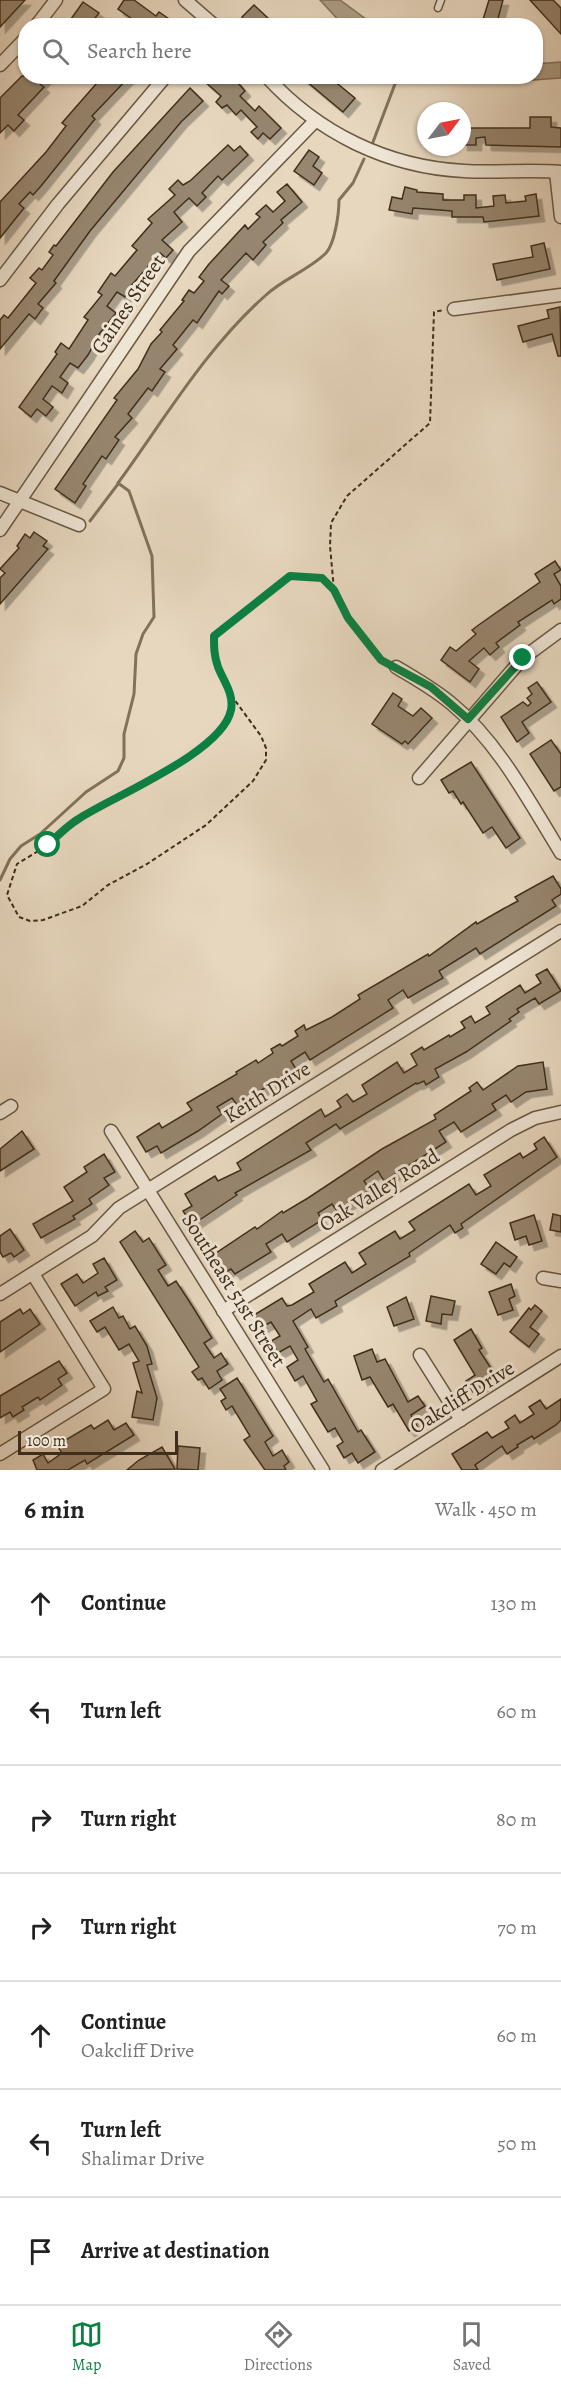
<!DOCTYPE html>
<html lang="en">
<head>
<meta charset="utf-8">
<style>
	:root { --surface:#fff; --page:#f2f2f2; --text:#222; --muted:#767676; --line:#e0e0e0; --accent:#0b8043 }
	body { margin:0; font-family:Alegreya,serif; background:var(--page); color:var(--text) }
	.compass { position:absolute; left:417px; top:102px; width:54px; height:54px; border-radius:50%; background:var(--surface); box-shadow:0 2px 4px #0004; rotate:58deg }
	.scale { position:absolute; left:18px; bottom:15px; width:160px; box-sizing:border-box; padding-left:6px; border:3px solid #402e1a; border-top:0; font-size:16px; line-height:21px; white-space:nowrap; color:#402e1a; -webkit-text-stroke:4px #efe5d5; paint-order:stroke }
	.stop { position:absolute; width:18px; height:18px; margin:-14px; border:4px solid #0b8043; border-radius:50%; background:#fff }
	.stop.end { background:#0b8043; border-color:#fff; box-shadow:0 2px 6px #0008 }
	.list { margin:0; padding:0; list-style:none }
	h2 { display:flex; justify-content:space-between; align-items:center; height:78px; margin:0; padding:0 24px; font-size:26px }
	h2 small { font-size:20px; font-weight:400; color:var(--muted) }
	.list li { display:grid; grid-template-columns:39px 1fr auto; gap:18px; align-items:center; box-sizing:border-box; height:108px; padding:0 24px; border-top:2px solid var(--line) }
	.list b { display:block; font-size:22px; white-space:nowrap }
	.list p { margin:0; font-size:20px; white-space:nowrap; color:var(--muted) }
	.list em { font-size:20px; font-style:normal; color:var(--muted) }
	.icon { flex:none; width:33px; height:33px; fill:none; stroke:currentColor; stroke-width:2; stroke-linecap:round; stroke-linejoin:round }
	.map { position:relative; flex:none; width:561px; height:1470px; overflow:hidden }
	.search { position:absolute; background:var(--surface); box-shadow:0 2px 4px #0004; left:18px; right:18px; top:18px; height:66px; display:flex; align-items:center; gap:15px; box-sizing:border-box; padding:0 21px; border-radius:24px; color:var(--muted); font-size:22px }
	.sheet { height:834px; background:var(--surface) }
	nav { display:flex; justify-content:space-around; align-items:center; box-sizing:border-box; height:84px; border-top:2px solid var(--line); background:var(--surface); font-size:16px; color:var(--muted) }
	nav a { display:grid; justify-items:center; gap:3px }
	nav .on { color:var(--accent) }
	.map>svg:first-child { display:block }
</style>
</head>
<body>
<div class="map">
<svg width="561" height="1470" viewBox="0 0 561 1470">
	<defs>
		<filter id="shadow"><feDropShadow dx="5.5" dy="5.5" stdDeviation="0" flood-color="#0004"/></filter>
	</defs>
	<rect width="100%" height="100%" fill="#e7d7bf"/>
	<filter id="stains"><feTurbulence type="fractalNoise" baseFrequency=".00333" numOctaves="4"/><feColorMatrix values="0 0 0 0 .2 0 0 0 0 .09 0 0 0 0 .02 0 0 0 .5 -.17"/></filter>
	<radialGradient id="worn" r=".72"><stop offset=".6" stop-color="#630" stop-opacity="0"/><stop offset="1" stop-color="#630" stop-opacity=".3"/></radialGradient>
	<g fill="#ae9e87" stroke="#82715b" stroke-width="1.5">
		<path d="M320,0H340L374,25H343Z"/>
		<path d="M561,62V78C512,82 467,86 418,77L536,76V64Z"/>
	</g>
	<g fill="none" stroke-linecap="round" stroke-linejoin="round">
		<g stroke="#82715b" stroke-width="3">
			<path d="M373,142L398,76"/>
			<path d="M90,521L118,484"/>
			<path d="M0,880L10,859L21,846L40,834L86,792L118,771L124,758V734L134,694L136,654L143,634L154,617L152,556L129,491L118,483C164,420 206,348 266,295C283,279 309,270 326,253C335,243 339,213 339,200L353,183L364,159"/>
		</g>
	</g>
	<g fill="#978670" stroke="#402e1a" stroke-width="1.5" filter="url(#shadow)">
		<path d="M0,0H25L0,27Z"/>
		<path d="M124,0H134L156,16L159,12L169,19L166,23L170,26H142L118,9Z"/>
		<path d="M489,0H503L496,26H481Z"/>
		<path d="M530,0H553L561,8V34Z"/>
		<path d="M83,2L99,13L89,26H66Z"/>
		<path d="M254,5L271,21L266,26H250L242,17Z"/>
		<path d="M22,76H48L40,84L44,87L18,115L24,120L14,131L8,125L0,133V98Z"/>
		<path d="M103,76H130L92,116L95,119L41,186L33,195L30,192L19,204L24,208L0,238V202L46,152L66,126L62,123Z"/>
		<path d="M208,76H232L245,91L240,96L255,111L259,106L281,128L270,139L263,133L258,139L251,132L257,127L241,110L236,115L227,105L222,108L216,102L221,96L204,81Z"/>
		<path d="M300,76H328L355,98L343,112Z"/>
		<path d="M190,88L203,101L181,122L90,231L54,281L56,283L38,304L43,308L35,319L29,314L0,349V320L4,315L8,318L36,283L30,278L39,268L42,270L53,255L49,252L54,245L56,246L113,172Z"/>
		<path d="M530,117H551V127L561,128V147L486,145L485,137L476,138V145H462V128H530Z"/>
		<path d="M228,145L234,151L240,146L248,155L222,180L218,176L202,193L206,197L197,206L189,198L174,212L182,222L162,240L173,250L166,258L160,253L130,287L125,297L117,292L107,306L116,313L100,333L88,355L78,368L70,363L60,377L68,383L62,393L52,386L43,399L53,407L46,416L37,409L31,417L19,407L57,354L55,352L61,343L69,349L88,320L84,317L102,295L98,292L111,273L115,276L137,250L132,246L152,223L148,219L175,195L169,189L178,180L183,185L190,181Z"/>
		<path d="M309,150L319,157L313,166L322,173L314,185L294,171Z"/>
		<path d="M287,184L302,202L281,220L283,223L263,242L266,245L253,260L246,253L221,280L229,286L222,294L219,291L197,323L193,320L173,345L177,349L160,369L165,372L152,391L148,388L128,414L132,418L115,437L119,440L106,459L102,456L83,484L86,486L75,503L55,489L117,400L114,398L138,369L151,344L162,332L160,330L184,301L182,300L189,290L194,293L204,281L199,277L209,264L245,225L248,229L260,217L256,214L266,205L273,212L285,201L277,192Z"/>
		<path d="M405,187L417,190V192L443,194V200H464V195H476V208L494,206L493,196L505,195L506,203L526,201L525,196L536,194L539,216L484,222L483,217H452V211L413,208L412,214L389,210L392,197L402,199Z"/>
		<path d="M544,243L550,269L497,280L493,264L533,257L531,246Z"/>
		<path d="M560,307L561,356H558L552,334L523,342L518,326L549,318L547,310Z"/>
		<path d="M34,532L47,541L43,546L48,549L0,604V578L5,573L0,569L19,548L17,546L25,534L30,538Z"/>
		<path d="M555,561L561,570L554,574L561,586V599L554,604L552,600L518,622L520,625L496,643L499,647L490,655L484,648L469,661L479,669L470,682L441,660L450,647L456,651L476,634L472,630L480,624L540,582L535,574Z"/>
		<path d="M537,682L551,702L522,722L529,733L517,742L501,717L523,702L528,706L531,703L527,698L532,694L528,688Z"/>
		<path d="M393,693L402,699L398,706L413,716L421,708L432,718L408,744L405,741L402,744L372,724Z"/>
		<path d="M551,740L561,754V787L554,791L530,754Z"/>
		<path d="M471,762L520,838L506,848L492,827L483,833L463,802L461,804L453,791L449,793L441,780Z"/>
		<path d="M553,876L561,889V894L552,900L556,906L480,954L476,948L439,971L443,978L408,998L403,990L388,1000L393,1008L310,1060L305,1052L291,1061L296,1069L237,1105L232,1098L217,1107L222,1114L198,1131L161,1153L157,1146L146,1152L137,1137L159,1123L162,1128L192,1110L187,1103L237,1074L236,1072L256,1060L258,1063L273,1053L271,1049L280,1044L282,1046L298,1036L295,1031L304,1025L306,1030L332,1017L360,999L358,995L428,954L429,956L476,922L477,924L503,909L518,901L515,897Z"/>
		<path d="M547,969L561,991L539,1004L535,998L517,1009L519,1012L509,1019L511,1021L466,1052L435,1069L439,1077L426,1085L424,1081L417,1084L416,1083L340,1129L336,1124L306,1143L311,1150L235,1193L237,1195L192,1225L183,1211L192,1206L185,1194L215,1176L218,1181L241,1170L237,1163L321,1109L325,1117L341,1107L337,1101L347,1094L353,1102L367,1094L362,1085L397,1062L404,1073L417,1065L411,1054L422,1047L424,1050L449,1035L450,1037L465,1028L461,1022L471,1016L475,1023L490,1014L486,1007L520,985L525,993L541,983L536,975Z"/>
		<path d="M543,1062L547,1089L526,1092L511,1102L506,1095L492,1104L496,1110L461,1132L454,1122L439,1131L446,1142L384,1181L378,1171L364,1181L370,1190L337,1211L332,1204L318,1213L322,1220L287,1242L282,1234L266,1244L271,1252L235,1274L231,1269L224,1273L213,1255L255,1227L257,1229L282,1211L283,1213L308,1198L382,1149L436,1119L434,1115L471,1091L469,1088L477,1082L483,1090L518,1066Z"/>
		<path d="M22,1131L34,1149L0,1171V1149Z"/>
		<path d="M544,1137L557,1157L461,1224L463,1228L455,1233L450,1225L409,1253L410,1256L335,1301L337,1306L316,1318L311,1309L293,1321L308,1347L305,1349L324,1382L328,1379L358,1432L361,1430L375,1452L358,1463L352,1453L344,1458L337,1446L343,1442L335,1428L328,1432L311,1404L317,1401L303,1376L295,1381L287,1367L298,1360L290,1346L278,1353L271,1341L280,1336L271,1322L262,1327L254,1315L282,1298L287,1306L292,1305L314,1292L309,1284L345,1262L352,1273L366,1264L359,1253L395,1231L400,1239L415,1230L409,1222L469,1184L476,1195L491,1186L484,1175L520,1153L523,1158L537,1149L534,1144Z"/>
		<path d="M104,1154L115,1172L104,1178L109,1185L89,1199L92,1204L73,1216L75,1219L41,1238L33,1224L73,1201L64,1187L87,1172L84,1167Z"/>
		<path d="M553,1214L561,1216V1232L550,1230Z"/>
		<path d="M534,1215L542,1241L529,1245L526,1236L515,1240L510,1223Z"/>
		<path d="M10,1229L24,1250L14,1257L11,1253L3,1257L0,1252V1236Z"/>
		<path d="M135,1231L143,1242L149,1238L166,1265L158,1270L168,1286L176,1281L191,1304L212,1338L204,1343L214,1358L221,1353L228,1364L217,1371L222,1380L209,1389L202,1378L198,1380L192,1372L199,1367L120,1242Z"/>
		<path d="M496,1242L517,1257L510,1267L504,1263L496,1274L481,1264Z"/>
		<path d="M104,1258L117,1280L105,1287L108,1291L98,1296L96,1292L75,1306L61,1284L77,1274L83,1283L98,1273L93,1264Z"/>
		<path d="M511,1284L515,1296L509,1299L513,1310L498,1315L489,1292Z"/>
		<path d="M431,1296L455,1301L452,1315L442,1314L441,1324L426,1321Z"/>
		<path d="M406,1297L414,1319L394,1326L387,1307Z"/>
		<path d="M535,1305L542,1311L530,1327L539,1334L529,1347L510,1332L529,1308L531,1310Z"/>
		<path d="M113,1307L119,1318L123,1316L130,1329L135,1326L147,1346L152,1364L147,1365L157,1398L153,1420L132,1417L137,1391L142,1393L133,1363L139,1361L129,1344L119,1350L105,1327L97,1332L90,1321Z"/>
		<path d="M20,1309L23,1314L30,1309L40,1324L0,1352V1322Z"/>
		<path d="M471,1329L482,1348L479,1350L496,1376L473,1392L466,1381L475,1375L454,1340Z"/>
		<path d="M372,1349L377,1362L385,1359L408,1402L418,1396L425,1406L411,1415L417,1426L409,1431L393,1404L388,1407L370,1377L362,1380L354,1356Z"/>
		<path d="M59,1361L67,1373L58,1379L62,1385L40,1400L38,1397L22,1407L24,1410L13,1417L10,1412L0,1418V1396Z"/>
		<path d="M237,1378L273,1436L265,1442L273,1456L282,1450L289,1462L284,1466L286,1470H265L244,1440L250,1436L232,1406L226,1410L221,1401L226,1398L220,1389Z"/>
		<path d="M561,1399V1420L556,1425L534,1439L532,1436L517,1445L518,1447L507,1454L502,1446L475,1465L478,1470H462L452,1454L487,1432L492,1438L509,1428L505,1422L515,1415L520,1423L534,1414L529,1407L540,1400L546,1409Z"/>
		<path d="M108,1420L114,1430L126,1423L134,1435L87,1464L85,1460L68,1470H37L33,1460L43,1454L48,1463L62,1453L57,1445L91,1425L94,1429Z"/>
		<path d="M178,1446L200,1448L198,1470L177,1469Z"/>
		<path d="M162,1447L175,1469L127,1470L139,1460Z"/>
	</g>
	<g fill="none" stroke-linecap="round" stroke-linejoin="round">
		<g stroke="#6a5843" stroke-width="9">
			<path id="lane" d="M438,8L441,0"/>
		</g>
		<g stroke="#6a5843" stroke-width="15">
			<g id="street">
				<path d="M185,0L215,26"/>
				<path d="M36,26L56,0"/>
				<path d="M0,65L26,38"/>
				<path d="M266,76C318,133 387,167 464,171C496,173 529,169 561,172"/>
				<path d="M556,172L561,217"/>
				<path d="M0,280L58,204L166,76"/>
				<path d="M454,309L561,295"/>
				<path d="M0,493L79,525"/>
				<path d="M0,530L189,251L315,121"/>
				<path d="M396,667C416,679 436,690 453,705C499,743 530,803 561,853"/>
				<path d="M419,778L523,658L561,630"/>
				<path d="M0,1113L11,1106"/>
				<path d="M111,1131L323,1470"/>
				<path d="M543,1278L561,1281"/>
				<path d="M0,1294L92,1236L119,1208L561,931"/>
				<path d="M223,1311L511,1130L535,1118L561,1112"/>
				<path d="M420,1355L461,1420"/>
				<path d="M0,1454L104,1389L33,1274"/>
				<path d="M382,1470L561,1356"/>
			</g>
		</g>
		<g stroke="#402e1a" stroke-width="2" stroke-dasharray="4.5 3" stroke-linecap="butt">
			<path d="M385,662L365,642L348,618L334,590L330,546L331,523L347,496L430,423L434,312L444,310"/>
			<path d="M231,695L261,736L266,748V760L253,781L206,825L147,864L108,885L82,906L43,920L30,921L19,917L7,895L17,864L48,845L81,816L158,776L191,754L223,727L231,711V695L214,653V635L290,576L322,578L334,590"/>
		</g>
		<use href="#lane" stroke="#efe5d5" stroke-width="6"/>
		<use href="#street" stroke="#efe5d5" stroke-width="12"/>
	</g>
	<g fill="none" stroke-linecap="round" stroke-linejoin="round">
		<path stroke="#0b8043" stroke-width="8" d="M48,845C58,835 68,825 80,818C114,796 223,752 231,710C234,694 224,682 218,667C214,656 214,647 214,636L290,576L322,578L334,590L348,618L381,660L431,687L468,719L523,658"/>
	</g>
	<g text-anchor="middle" stroke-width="6" stroke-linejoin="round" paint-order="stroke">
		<g font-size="21" fill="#402e1a" stroke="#efe5d5">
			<text transform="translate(128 304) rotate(-56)" y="7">Gaines Street</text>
			<text transform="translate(267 1092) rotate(-32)" y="7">Keith Drive</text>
			<text transform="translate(379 1190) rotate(-32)" y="7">Oak Valley Road</text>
			<text transform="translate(234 1290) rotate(58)" y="7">Southeast 51st Street</text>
			<text transform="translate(462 1397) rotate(-32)" y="7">Oakcliff Drive</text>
		</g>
	</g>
	<rect width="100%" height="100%" filter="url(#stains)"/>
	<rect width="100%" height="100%" fill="url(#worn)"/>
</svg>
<svg class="compass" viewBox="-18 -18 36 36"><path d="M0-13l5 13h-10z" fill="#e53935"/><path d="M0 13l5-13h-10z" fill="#767676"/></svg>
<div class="scale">100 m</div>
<div class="stop" style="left:48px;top:845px"></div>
<div class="stop end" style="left:523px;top:658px"></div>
<div class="search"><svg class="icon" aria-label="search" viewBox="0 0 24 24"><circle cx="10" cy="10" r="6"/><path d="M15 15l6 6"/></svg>Search here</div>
</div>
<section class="sheet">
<h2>6 min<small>Walk · 450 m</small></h2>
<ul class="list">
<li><svg class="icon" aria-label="ahead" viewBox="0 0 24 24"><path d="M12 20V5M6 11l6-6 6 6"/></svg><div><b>Continue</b></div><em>130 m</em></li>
<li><svg class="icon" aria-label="left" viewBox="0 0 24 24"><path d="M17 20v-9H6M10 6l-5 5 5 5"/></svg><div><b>Turn left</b></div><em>60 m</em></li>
<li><svg class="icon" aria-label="right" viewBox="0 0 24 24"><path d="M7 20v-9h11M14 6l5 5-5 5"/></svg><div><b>Turn right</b></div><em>80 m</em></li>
<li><svg class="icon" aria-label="right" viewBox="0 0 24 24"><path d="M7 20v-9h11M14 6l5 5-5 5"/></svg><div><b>Turn right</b></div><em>70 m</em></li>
<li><svg class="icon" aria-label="ahead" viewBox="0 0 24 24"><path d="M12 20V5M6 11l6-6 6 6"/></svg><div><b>Continue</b><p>Oakcliff Drive</p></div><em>60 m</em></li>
<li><svg class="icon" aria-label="left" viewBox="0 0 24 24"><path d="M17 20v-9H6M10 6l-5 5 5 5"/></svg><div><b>Turn left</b><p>Shalimar Drive</p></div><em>50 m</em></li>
<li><svg class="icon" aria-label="arrive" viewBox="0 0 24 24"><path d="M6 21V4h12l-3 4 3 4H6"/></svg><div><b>Arrive at destination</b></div></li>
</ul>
</section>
<nav>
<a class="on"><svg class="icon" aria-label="map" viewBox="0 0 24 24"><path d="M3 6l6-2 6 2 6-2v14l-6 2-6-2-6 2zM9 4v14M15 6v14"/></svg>Map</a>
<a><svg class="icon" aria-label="directions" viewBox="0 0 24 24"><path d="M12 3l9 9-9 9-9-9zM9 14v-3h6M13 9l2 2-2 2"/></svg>Directions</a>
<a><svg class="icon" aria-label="saved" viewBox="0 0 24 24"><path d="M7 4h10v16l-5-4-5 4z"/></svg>Saved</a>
</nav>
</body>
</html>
